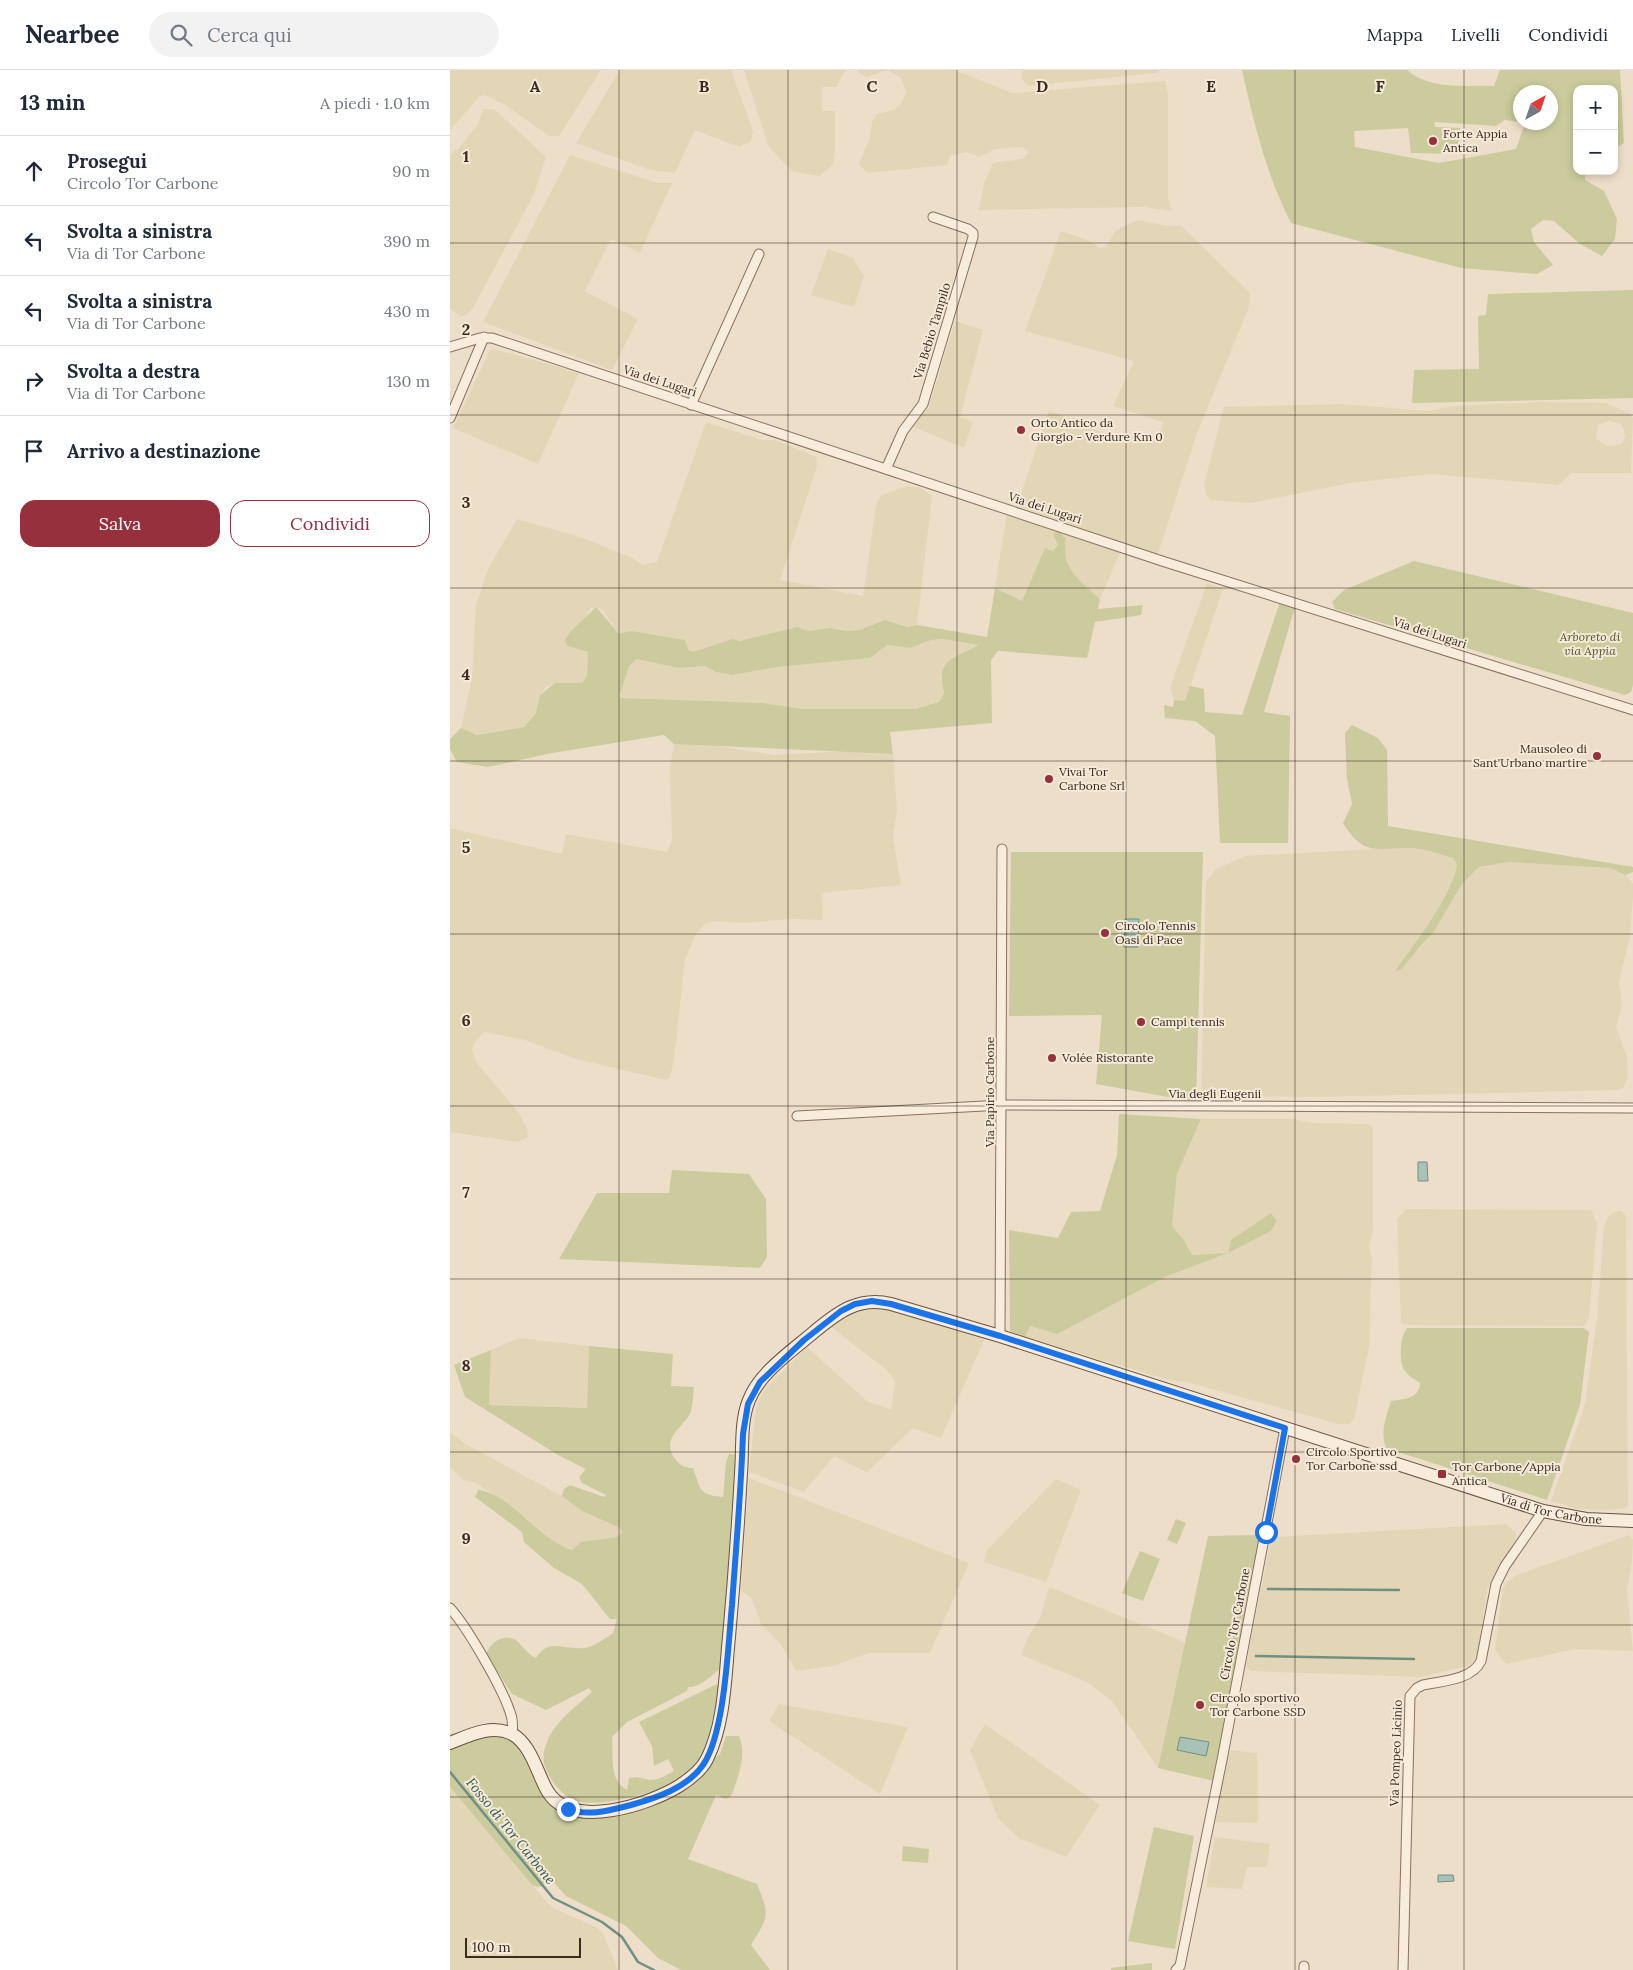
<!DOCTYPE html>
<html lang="it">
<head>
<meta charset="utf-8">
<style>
	:root { --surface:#fff; --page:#f2f2f3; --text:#1f2937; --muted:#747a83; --line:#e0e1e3; --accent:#96303d }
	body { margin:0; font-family:Lora,serif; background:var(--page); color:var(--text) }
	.controls { position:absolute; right:15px; top:15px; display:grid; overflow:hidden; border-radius:10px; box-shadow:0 2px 8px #0003 }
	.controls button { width:45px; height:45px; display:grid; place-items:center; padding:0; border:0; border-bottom:1px solid var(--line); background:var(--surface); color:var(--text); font:25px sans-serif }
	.compass { position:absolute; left:1063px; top:15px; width:45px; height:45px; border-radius:50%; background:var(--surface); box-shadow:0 2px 8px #0003; rotate:40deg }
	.scale { position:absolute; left:15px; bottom:12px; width:116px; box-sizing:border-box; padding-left:5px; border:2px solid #3a2a21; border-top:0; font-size:14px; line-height:18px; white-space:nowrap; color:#3a2a21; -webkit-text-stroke:4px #f5e9d8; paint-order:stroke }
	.stop { position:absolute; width:15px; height:15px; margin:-11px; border:4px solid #1a73e8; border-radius:50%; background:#fff }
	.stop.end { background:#1a73e8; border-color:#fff; box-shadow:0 1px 5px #0008 }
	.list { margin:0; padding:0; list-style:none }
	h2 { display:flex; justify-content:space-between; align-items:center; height:65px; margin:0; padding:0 20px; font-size:21px }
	h2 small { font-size:16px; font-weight:400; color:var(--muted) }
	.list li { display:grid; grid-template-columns:32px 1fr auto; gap:15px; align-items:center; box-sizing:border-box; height:70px; padding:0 20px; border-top:1px solid var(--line) }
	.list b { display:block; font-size:19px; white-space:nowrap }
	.list p { margin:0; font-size:16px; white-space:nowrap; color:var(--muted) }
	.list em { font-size:16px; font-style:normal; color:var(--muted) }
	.actions { display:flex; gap:10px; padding:15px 20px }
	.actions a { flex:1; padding:11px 0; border:1px solid var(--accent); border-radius:15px; text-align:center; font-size:18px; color:var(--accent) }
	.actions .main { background:var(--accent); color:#fff }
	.icon { flex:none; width:28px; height:28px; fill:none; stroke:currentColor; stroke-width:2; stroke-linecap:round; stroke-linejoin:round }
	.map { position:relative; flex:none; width:1183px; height:1900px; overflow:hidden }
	header { display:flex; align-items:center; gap:30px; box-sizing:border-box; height:70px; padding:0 25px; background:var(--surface); border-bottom:1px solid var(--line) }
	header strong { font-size:24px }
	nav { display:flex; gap:28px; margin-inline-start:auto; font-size:18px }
	.search { width:350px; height:45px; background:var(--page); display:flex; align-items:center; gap:12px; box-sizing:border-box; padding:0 18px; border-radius:28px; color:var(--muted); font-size:19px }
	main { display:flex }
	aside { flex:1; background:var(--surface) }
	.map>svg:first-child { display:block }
</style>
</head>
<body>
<header>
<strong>Nearbee</strong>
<div class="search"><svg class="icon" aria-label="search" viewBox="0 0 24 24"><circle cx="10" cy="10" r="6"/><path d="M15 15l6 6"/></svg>Cerca qui</div>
<nav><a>Mappa</a><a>Livelli</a><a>Condividi</a></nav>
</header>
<main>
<aside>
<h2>13 min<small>A piedi · 1.0 km</small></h2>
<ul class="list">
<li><svg class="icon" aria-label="ahead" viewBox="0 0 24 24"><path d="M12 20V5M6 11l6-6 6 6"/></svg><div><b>Prosegui</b><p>Circolo Tor Carbone</p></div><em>90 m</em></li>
<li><svg class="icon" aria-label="left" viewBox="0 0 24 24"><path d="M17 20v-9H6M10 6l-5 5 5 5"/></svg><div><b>Svolta a sinistra</b><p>Via di Tor Carbone</p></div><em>390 m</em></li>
<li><svg class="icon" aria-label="left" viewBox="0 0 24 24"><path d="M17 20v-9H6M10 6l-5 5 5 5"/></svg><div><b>Svolta a sinistra</b><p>Via di Tor Carbone</p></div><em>430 m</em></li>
<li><svg class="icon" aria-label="right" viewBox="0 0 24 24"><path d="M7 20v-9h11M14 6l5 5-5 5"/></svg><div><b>Svolta a destra</b><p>Via di Tor Carbone</p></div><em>130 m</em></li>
<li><svg class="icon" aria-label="arrive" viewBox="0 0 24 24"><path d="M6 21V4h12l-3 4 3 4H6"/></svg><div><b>Arrivo a destinazione</b></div></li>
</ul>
<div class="actions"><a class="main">Salva</a><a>Condividi</a></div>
</aside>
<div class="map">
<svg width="1183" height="1900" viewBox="0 0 1183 1900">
	<rect width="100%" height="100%" fill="#eddec9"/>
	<g fill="#e3d6b6" fill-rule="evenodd">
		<path d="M0,0H151L109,66H99L57,36L35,25L29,27L0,60Z"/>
		<path d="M170,0H281L303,61L301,71L289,77L245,60L225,103L200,100L126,73Z"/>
		<path d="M294,0H396L386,17H372V41H385V81L383,95L369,106L344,102L330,89L318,75Z"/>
		<path d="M410,0H504L562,23L715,11L718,23V129L722,141L694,137L529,140L534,113L543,93L572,89L579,82L572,77L545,79L529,87L516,82L500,86L497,95L417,103L409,94L420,67L422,52L427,44L443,40L451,34L456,22L451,8L438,0L416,7L408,2Z"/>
		<path d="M573,0H710L706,3L578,16L571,8Z"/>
		<path d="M33,39H44L96,87L84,124L22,240L11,247L0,239V84L8,79L28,54Z"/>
		<path d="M120,85L208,113H222L190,183L161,169L135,221L188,249L162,300L33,252Z"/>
		<path d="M688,150L717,156L730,155L800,223L799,237L747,363L708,484L567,436L599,340L679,374L683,365L708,370L713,352L663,336L684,291L575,261L611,161L640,171L649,178L656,177L666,160Z"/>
		<path d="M378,179L403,188L414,206L404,237L361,225Z"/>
		<path d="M505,251L533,260L510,347L523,352L514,378L462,356L479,337Z"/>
		<path d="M41,278L129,303L88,394L3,358Z"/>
		<path d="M1090,332L1156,333L1179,343L1183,348L1181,403H1122L1108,415L981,404L900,413L801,433L761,430L756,425L754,414L774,337L893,334L977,341L1005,336ZM1160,351L1171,354L1174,360L1175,367L1172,373L1168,375L1158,376L1146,369L1148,355Z"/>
		<path d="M256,352L312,370H325L366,387L367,396L330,510L413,526L426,435L431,426L456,416L471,418L482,426L467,555L457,557L435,550L409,560L397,561L384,558L359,561L348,557L243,582L235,576L169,565L153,540L146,537L141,538L133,551L120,562L117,576L138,582L137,606L132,614L125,617L105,613L96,617L90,625L86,643L74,657L27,665L14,662L11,658L22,608L26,535L38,499L67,449L133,468L180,487L193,495L207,492Z"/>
		<path d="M557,442L671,481L650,529L623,505L614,481L616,469L603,481L595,478L572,531L545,518Z"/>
		<path d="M757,513L773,519L735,632L724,630L720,618Z"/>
		<path d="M493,569L530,575L501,590L490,607L494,623L489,632L464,639L388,644L169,628L179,596L187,589L228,598L255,596L266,602L283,605L327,597L420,588L437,575L460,578L481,570Z"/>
		<path d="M249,673L325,685L397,681L443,684L447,740L443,767L451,815L372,823L373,850L340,849L293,853L264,851L255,854L246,864L235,890L224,990L220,1007L216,1010L126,989L75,970L34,962L25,972L22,980L26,992L68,1042L77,1058L78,1067L69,1072L0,1062V758L112,784L116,764L217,782L222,770L220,697L224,674Z"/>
		<path d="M963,777L1003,788L1007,794L1006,806L986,841L946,902L952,899L972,874L983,863L1012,814L1029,797L1059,792L1162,798L1176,805L1183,814V826L1180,867L1169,911L1172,937L1166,957L1177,987L1178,1007L1173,1018L1167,1020L868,1027L751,1026L756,812L766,799L796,786Z"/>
		<path d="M751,1049H843L863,1053L917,1054L923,1058V1160L919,1176L922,1188L919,1277L904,1349L899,1354H888L737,1312L719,1310L575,1267L580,1256L776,1184L742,1185L734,1170L722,1156L727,1104ZM821,1143L827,1151L821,1161L802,1169L781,1170Z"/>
		<path d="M956,1139L1141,1140L1147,1153L1139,1248L1134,1256L956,1255L951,1252L947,1149Z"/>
		<path d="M1166,1141H1172L1176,1146L1178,1435L1175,1438L1159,1440L1128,1439L1101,1431L1135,1335L1147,1248L1154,1157L1158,1146Z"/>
		<path d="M431,1235L535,1268L491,1368L463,1358L417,1402L384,1386L354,1422L299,1402L306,1338L313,1321L357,1277L417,1331L441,1340L445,1312L437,1300L381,1257L410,1239Z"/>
		<path d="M69,1268L139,1276L137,1338L39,1335L41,1280Z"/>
		<path d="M0,1363L19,1376L112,1426L132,1441L170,1458L172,1462L167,1467L131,1472L122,1480L110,1477L76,1448L26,1413L12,1409L0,1397Z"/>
		<path d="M299,1408L519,1493L480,1583H419L382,1596L346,1601L330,1573L311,1554L301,1527L291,1521Z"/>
		<path d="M606,1409L631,1420L596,1512L534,1492L537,1480Z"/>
		<path d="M1056,1454L1066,1463V1469L1037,1520L1028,1581L1024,1591L1017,1596L971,1607L801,1601L796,1596L820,1473L825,1467Z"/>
		<path d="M1179,1465L1183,1470L1182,1491L1177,1520L1183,1581L1125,1579L1057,1594L1052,1590L1045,1579L1053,1518L1058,1511L1067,1505Z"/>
		<path d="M599,1517L735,1572L708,1698L662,1631L637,1612L571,1585L578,1567L590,1548Z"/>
		<path d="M329,1634L458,1657L430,1724L319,1651Z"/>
		<path d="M535,1654L650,1735L616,1787L569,1768L548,1748L520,1680Z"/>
		<path d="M778,1680L807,1683L808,1753L765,1752Z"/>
		<path d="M0,1717L95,1830L105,1839L146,1857L153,1863L168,1900H0Z"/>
		<path d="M765,1767L820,1774L817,1797H797L792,1819L756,1817Z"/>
	</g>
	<g fill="#cbcb9d" fill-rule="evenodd">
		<path d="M792,0H957C980,20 1014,15 1044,16L1050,0H1170L1174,73L1164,79V19H1127V101H1135V110L1154,121L1167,149L1165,169L1152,186L1130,174L1104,151L1093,150L1081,159L1084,172L1103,195L1087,204L1011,198L841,153C816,104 804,53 792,0ZM1070,22H1100V52L1075,53L1066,79L989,93L905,77L904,61L958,58L961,83L1007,84L1010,58L985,57L984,52L1046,56L1055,50L1070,52Z"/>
		<path d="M1183,220V328L962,333L964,300L1029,299L1028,246L1036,245L1038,224Z"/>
		<path d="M608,461L616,469C611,499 630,511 650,529L648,539L693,535L691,545L645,552L637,588L548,581L541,590L542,653L440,662L443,684L224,674L214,665L102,683L38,697L7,692L0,679V669L11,658L27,665L74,657L86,643L90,625L105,613H132L137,606L138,582L117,576L115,570L120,562L146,537L169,564L181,561L235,570L238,579L243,582L283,569L289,571L348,557L359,561L380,558L397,561L409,560L435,550L457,557L467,555L537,567L545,518L572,531L595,478L603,481L608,475L603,464ZM493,569L529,575C503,589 485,589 494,623L489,632L465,639H352L312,633L169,628L179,596L187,589L228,598L255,596L266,602L283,605L327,597L420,588L437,575L460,578L481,570Z"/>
		<path d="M964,491L1183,543V615L1181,622L1175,625L885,539L882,532L894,520Z"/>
		<path d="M830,532L845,537L814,642L840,646L838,773H770L765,666L745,651L715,648L714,635L723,637L724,630L735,631L740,616L754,619L755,642L792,645Z"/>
		<path d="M902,655L928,668L937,680L938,756L1183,797V802L1176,805L1160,798L1059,792L1029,797L1012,814L983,863L972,874L952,899L945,902C962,876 1004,823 1007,794L1003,788C990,785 974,778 961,778C926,777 915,788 893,753L902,734L897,709L895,663Z"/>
		<path d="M561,782H753L746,1032L646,1014L652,945L559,946Z"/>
		<path d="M669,1044L751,1049L727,1104L722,1156L734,1170L742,1185L778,1183L781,1170L821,1143L827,1151L821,1161L778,1183L715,1207L607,1264L580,1256L575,1267L560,1261L559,1160L608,1168L621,1142L650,1141L667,1085Z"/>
		<path d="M222,1100L299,1104L316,1129L317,1187L310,1198L109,1189L147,1123H219Z"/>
		<path d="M957,1258H1134L1139,1262L1130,1335L1097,1430L936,1378C930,1362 936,1347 941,1331C953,1329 970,1329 970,1313C966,1310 958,1306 955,1301C948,1291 950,1267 957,1258Z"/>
		<path d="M139,1276L223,1284L221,1316L244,1317C243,1325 243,1334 241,1341C237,1356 208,1367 226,1390C231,1396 235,1398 243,1398C251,1419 248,1425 273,1427L276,1392L279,1384L288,1385L271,1598C262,1605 250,1618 238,1617L237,1621L177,1652L162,1667C164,1685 158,1710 177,1720L179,1708C188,1706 192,1709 200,1710C209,1710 217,1705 224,1701L218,1689L204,1696L202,1676L189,1652L267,1614L269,1620C264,1643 263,1674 247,1692C240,1701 224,1713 214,1717C196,1725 151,1736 132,1732C118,1729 107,1720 100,1707C93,1694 91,1687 97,1672C106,1650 126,1637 142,1622L139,1618L96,1640L62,1624L36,1584C40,1572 56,1561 68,1572C74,1578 78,1584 86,1588C99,1565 120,1583 139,1577C147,1574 156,1568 163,1563L167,1549H160L132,1514L104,1498L74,1472L72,1462L25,1427L28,1420C60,1423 90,1471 122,1480L131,1472L167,1467L172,1462L170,1458L132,1441L112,1426L114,1419L120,1415L154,1427L156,1425L132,1413L129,1407L136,1399L108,1385L15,1327L4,1295L41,1280L39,1335L137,1338Z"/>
		<path d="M726,1449L736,1453L727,1474L717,1470Z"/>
		<path d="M812,1465L764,1711L708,1698L758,1466Z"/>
		<path d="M690,1481L710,1489L693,1531L672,1523Z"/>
		<path d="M39,1665L59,1667L71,1677L117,1740L215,1729L270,1684L276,1666H289C297,1684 288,1709 281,1726L276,1729L266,1725L238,1789L307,1814C320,1847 319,1845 301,1875L320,1900H231L208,1888L176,1856L116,1826L97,1805L95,1812L91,1817L83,1816L0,1717V1679Z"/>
		<path d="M704,1757L744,1766L725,1879L678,1871Z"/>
		<path d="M453,1776L479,1779L478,1793L452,1791Z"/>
		<path d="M702,1893V1900H661V1898Z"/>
	</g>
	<g fill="#a9c2b8" stroke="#709084">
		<path d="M675,849H689L688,877H674Z"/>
		<path d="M968,1092H977L978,1111H968Z"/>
		<path d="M730,1667L759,1672L756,1686L727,1680Z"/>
		<path d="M988,1805H1003L1004,1811L988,1812Z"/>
	</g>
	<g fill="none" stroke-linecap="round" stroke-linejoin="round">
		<g stroke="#709084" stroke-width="2.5">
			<path d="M818,1519L949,1520"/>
			<path d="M806,1586L964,1589"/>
			<path d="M0,1702L103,1828L152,1852L172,1867L188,1892L204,1900"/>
		</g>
		<g stroke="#89705e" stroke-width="11">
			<g id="street">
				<path d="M0,277L30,268H42L712,491L1183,640"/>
				<path d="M241,335L309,184"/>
				<path d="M0,348L34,267"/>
				<path d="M436,399L453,361L473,334L523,167V163L518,159L483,147"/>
				<path d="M347,1046L553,1035L1183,1038"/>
				<path d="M550,1266L552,779"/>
				<path d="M0,1538C17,1557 52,1617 60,1642C63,1649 63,1656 62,1664"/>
				<path d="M726,1900L730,1896L772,1690L835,1358"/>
				<path d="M854,1900V1896"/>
				<path d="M953,1900L960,1626L967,1618L973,1615C992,1611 1022,1610 1031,1591L1046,1514L1055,1496L1093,1441"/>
			</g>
		</g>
		<g stroke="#6b5141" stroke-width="14">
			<g id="secondary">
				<path id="s1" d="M0,1673C20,1665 41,1654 62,1664C82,1675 87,1704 98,1722C122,1760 198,1735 229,1716C240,1709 251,1701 257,1689C275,1653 275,1606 279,1567C284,1512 288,1457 291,1403C293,1379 290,1352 299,1330C310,1302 342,1281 364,1262C388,1242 409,1226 441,1234L550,1266L1093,1441L1136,1449L1183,1451"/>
			</g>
		</g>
		<use href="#street" stroke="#f8ecdc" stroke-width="9"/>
		<use href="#secondary" stroke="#f8ecdc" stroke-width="12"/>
	</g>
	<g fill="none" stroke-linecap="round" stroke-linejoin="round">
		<path stroke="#1a73e8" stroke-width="6" d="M118,1739C138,1747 161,1740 181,1735C206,1728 237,1718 253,1695C275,1663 278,1575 282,1535C286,1478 291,1421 293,1364L298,1334L310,1312L354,1270L391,1241L405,1234L422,1231L441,1234L550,1266L835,1358L816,1462"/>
	</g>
	<path fill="none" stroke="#3a2a21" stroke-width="1" stroke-opacity="0.55" d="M169,0V1900M338,0V1900M507,0V1900M676,0V1900M845,0V1900M1014,0V1900M0,173H1183M0,345H1183M0,518H1183M0,691H1183M0,864H1183M0,1036H1183M0,1209H1183M0,1382H1183M0,1555H1183M0,1727H1183"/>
	<g fill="#96303d" stroke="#f5e9d8" stroke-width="2">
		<circle cx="983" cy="71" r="5"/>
		<circle cx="571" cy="360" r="5"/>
		<circle cx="1147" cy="686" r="5"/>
		<circle cx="599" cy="709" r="5"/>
		<circle cx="655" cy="863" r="5"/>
		<circle cx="691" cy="952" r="5"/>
		<circle cx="602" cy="988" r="5"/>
		<circle cx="846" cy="1389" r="5"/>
		<rect x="987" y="1399" width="10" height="10" rx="2.5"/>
		<circle cx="750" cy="1635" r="5"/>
	</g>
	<g text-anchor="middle" stroke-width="4" stroke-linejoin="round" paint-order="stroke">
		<g font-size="12" fill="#3a2a21" stroke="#f5e9d8" text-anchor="start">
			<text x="993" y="68">Forte Appia<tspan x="993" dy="14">Antica</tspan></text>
			<text x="581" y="357">Orto Antico da<tspan x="581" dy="14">Giorgio - Verdure Km 0</tspan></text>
			<text x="1137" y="683" text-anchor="end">Mausoleo di<tspan x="1137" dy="14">Sant'Urbano martire</tspan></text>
			<text x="609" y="706">Vivai Tor<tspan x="609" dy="14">Carbone Srl</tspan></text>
			<text x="665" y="860">Circolo Tennis<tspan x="665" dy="14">Oasi di Pace</tspan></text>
			<text x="701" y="956">Campi tennis</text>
			<text x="612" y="992">Volée Ristorante</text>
			<text x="856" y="1386">Circolo Sportivo<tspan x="856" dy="14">Tor Carbone ssd</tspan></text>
			<text x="1002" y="1401">Tor Carbone/Appia<tspan x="1002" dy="14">Antica</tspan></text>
			<text x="760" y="1632">Circolo sportivo<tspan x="760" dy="14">Tor Carbone SSD</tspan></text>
		</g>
		<g font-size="12" fill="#3a2a21" stroke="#f5e9d8">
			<text transform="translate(482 261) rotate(-73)" y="4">Via Bebio Tampilo</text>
			<text transform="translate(210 311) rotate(18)" y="4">Via dei Lugari</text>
			<text transform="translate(595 438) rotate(18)" y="4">Via dei Lugari</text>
			<text transform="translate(980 563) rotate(18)" y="4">Via dei Lugari</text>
			<text transform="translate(540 1022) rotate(-90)" y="4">Via Papirio Carbone</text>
			<text x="765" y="1028">Via degli Eugenii</text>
			<text dy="4" stroke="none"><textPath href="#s1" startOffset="1551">Via di Tor Carbone</textPath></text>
			<text transform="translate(785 1554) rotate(-79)" y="4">Circolo Tor Carbone</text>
			<text transform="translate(946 1683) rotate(-88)" y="4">Via Pompeo Licinio</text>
		</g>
		<g font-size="12" font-style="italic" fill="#505628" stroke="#f5e9d8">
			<text x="1140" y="571">Arboreto di<tspan x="1140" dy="14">via Appia</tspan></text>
		</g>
		<g font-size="14" font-style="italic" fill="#315952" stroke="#f5e9d8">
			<text transform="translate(61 1761) rotate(51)" y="5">Fosso di Tor Carbone</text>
		</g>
	</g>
	<g font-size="16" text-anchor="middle" font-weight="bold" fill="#3a2a21" stroke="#f5e9d8" stroke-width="4" stroke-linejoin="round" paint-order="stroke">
		<text x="85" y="22">A</text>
		<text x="254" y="22">B</text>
		<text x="422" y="22">C</text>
		<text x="592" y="22">D</text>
		<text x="761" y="22">E</text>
		<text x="930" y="22">F</text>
		<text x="16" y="92">1</text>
		<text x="16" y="265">2</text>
		<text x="16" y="438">3</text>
		<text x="16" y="610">4</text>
		<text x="16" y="783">5</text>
		<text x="16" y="956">6</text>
		<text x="16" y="1128">7</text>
		<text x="16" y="1301">8</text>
		<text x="16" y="1474">9</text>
	</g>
</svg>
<div class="controls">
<button>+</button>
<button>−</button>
</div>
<svg class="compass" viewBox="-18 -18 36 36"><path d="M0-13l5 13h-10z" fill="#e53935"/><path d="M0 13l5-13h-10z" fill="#747a83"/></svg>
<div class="scale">100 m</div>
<div class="stop" style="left:816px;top:1462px"></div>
<div class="stop end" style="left:118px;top:1739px"></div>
</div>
</main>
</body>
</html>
